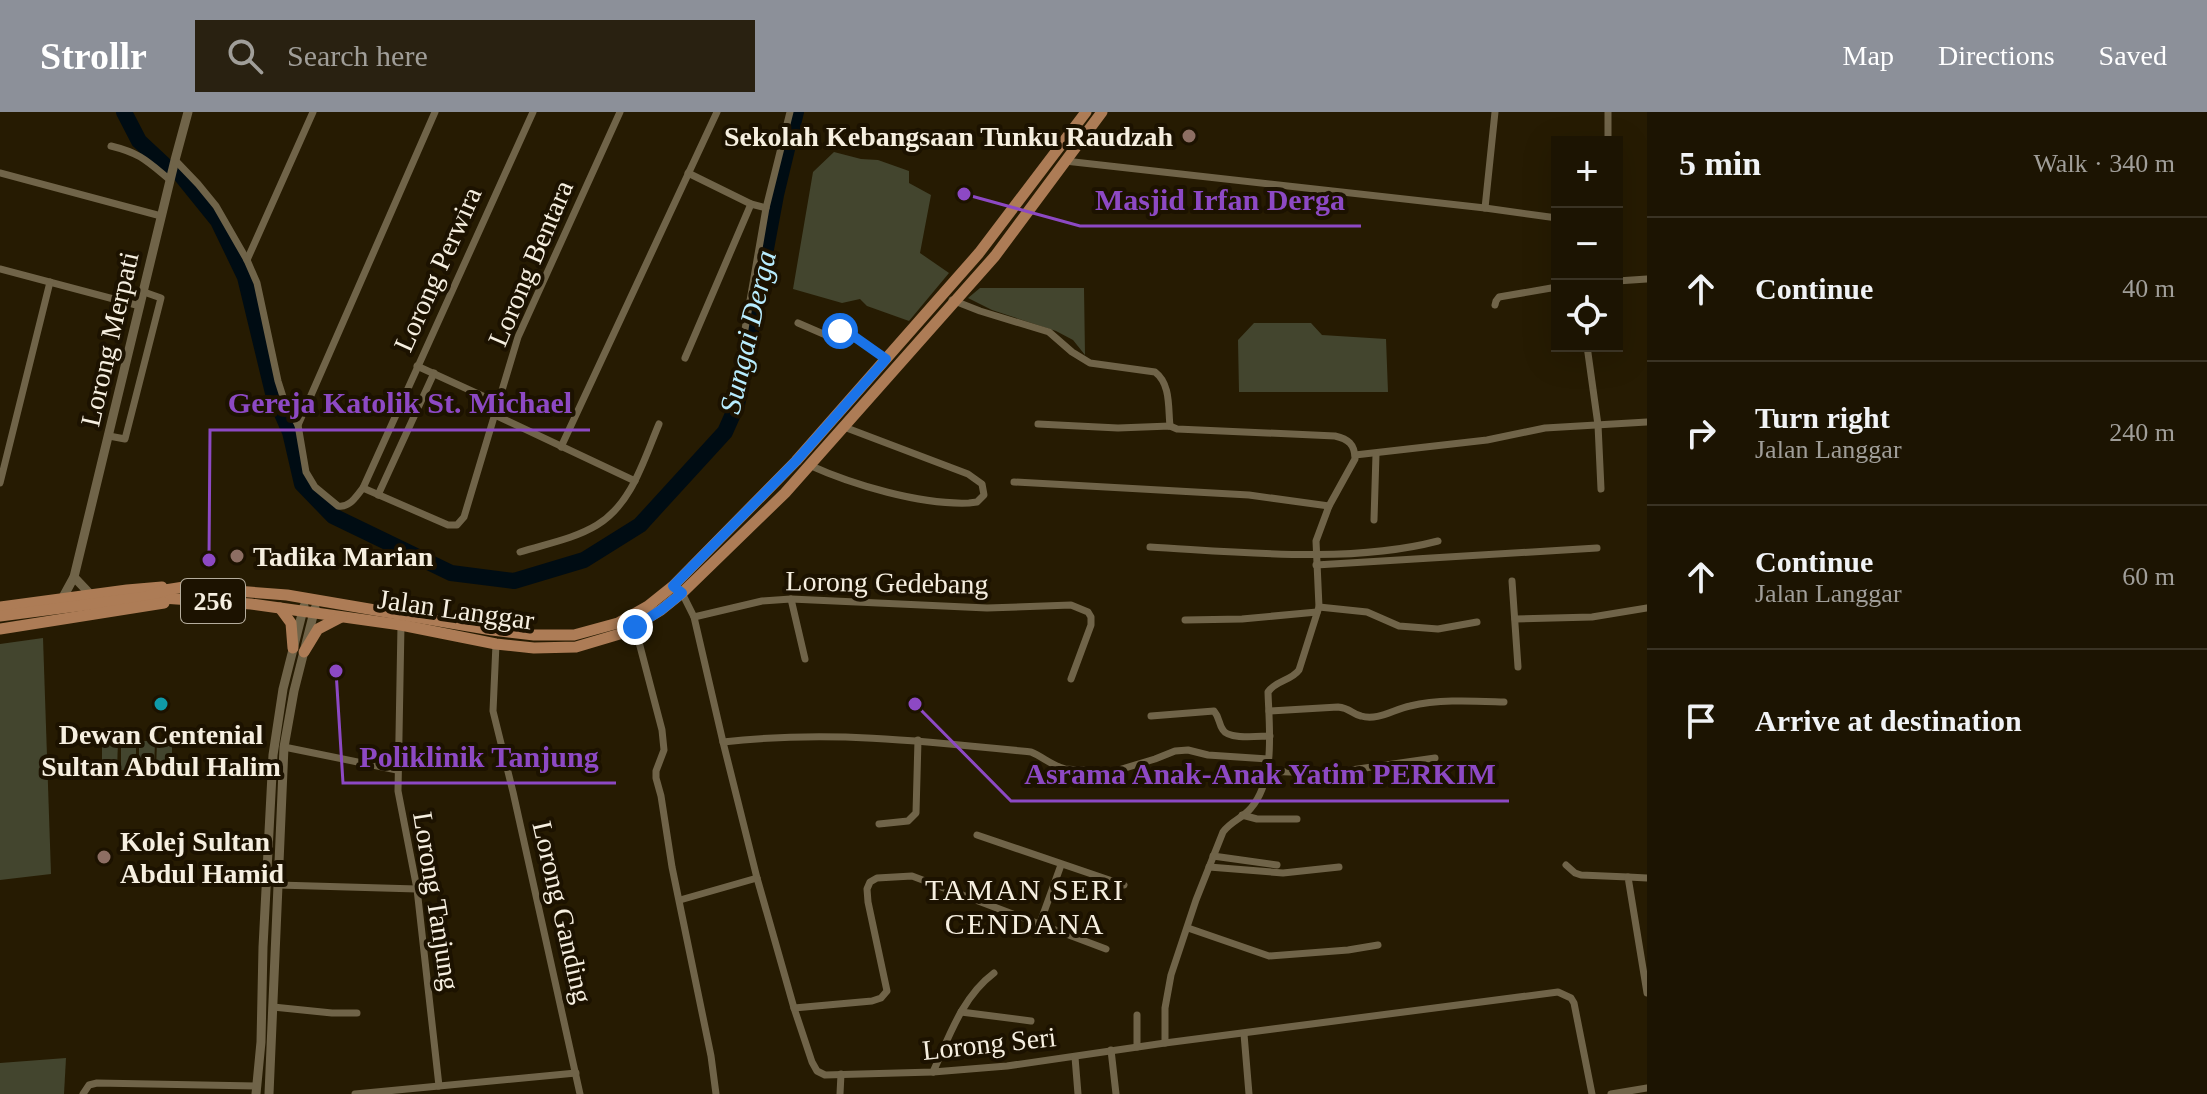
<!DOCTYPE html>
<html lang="en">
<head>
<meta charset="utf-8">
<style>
	:root { --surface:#1c1402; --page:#292111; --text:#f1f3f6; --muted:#a09e99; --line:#3a3324; --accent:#8c9099 }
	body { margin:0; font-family:Georgia,serif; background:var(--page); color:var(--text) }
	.controls { position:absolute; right:24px; top:24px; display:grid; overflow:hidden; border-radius:0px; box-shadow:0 8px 32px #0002 }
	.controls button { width:72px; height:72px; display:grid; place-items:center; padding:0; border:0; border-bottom:2px solid var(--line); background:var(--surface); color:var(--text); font:40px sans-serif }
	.stop { position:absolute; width:24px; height:24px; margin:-18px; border:6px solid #1a73e8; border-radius:50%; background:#fff }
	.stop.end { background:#1a73e8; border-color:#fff; box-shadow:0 2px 8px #0008 }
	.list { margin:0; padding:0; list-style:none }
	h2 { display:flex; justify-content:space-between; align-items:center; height:104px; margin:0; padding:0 32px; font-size:34px }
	h2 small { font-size:26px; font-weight:400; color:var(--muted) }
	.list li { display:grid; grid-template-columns:52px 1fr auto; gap:24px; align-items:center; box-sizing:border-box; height:144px; padding:0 32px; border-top:2px solid var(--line) }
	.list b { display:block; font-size:30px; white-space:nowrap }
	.list p { margin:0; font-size:26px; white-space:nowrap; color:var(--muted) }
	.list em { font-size:26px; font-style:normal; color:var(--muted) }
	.icon { flex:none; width:44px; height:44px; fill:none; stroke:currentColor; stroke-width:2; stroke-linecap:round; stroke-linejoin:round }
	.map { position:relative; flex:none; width:1647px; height:982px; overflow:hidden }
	header { display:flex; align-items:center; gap:48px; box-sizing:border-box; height:112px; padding:0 40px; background:var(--accent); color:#fff }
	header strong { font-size:38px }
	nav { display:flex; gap:44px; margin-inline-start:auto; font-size:28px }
	.search { width:560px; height:72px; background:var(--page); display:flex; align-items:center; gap:20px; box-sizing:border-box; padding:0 28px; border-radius:0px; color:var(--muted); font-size:30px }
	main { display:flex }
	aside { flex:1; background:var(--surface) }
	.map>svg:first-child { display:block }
</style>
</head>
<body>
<header>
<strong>Strollr</strong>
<div class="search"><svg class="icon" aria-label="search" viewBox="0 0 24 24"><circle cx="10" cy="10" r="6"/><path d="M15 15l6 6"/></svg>Search here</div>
<nav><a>Map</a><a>Directions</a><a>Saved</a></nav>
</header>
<main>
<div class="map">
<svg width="1647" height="982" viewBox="0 0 1647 982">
	<rect width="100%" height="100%" fill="#261b02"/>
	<g fill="#43452e">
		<path d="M834,40L861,47L878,48L909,59V71L931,83L920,141L949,161L909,209L867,194L860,187L842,191L793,177L813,60Z"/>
		<path d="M980,176H1084L1085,243L1073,228L1056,219L992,198L968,186Z"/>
		<path d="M1254,211H1311L1322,223L1386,227L1388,280H1239L1238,228Z"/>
		<path d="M43,526L51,762L0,768V532Z"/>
		<path d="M102,628L118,629L117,659L102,658Z"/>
		<path d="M121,628L136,629V659L121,658Z"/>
		<path d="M139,629H155L154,659H139Z"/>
		<path d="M157,629H172V659H156Z"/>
		<path d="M66,946L64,982H0V951Z"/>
	</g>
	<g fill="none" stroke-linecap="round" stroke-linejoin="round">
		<g stroke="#000c13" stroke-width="16">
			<path d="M124,0L139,29L168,56"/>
			<path d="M180,62L218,109L245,165L273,281L290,320L302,372L333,404L451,461L514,469L584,448L640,413L725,320L737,293L776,83L796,0"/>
		</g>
		<g stroke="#706449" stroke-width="7">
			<path d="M1608,29V0"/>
			<path d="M111,34C140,41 147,49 170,68"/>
			<path d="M175,48L198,72L216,94L247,148L257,171L278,269L285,291L298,313L306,360L315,375L338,394C350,396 356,384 363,376L533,0"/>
			<path d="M1065,49L1485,96L1557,106"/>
			<path d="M0,61L161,104"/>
			<path d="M688,61L751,92L766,96"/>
			<path d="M1485,96L1495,0"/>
			<path d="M247,148L313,0"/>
			<path d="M0,157L140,194"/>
			<path d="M1617,169L1647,167"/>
			<path d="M952,188L980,199L1049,220L1072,240L1090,251L1155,260C1171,272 1168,296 1170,314"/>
			<path d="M1495,193L1496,189L1499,185L1557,175"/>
			<path d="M798,211L828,224L844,219L886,247"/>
			<path d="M1587,234L1598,313L1601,377"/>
			<path d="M685,246L751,92"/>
			<path d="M739,252L766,96L790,0"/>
			<path d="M417,254L498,291"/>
			<path d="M495,303L635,369"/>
			<path d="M1038,312L1118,316L1170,314L1177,317L1335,324C1348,327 1355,332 1355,347L1329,394L1316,429L1319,495L1299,558C1291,569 1276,568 1268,580C1269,614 1276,667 1251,696C1243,706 1231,709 1223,720L1196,788L1171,863L1165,896V931"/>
			<path d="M298,313L435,0"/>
			<path d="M109,324L125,327L161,186L144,180"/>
			<path d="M561,335L717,0"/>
			<path d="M1355,343L1487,328L1545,316L1647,310"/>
			<path d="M809,353C853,373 921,393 969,391L977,390L984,383L982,372L968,362L844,315"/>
			<path d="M1014,370L1249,383L1329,394"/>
			<path d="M0,371L50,170"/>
			<path d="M363,376L448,413H457L464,405L518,225L620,0"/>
			<path d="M378,383L434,261"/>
			<path d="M1374,408L1376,342"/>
			<path d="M1150,435C1240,440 1350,452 1438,429"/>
			<path d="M520,440C545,432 574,427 597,413C632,392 644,347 659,312"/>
			<path d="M1316,453L1597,436"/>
			<path d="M1512,469L1518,555"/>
			<path d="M682,481L694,505L723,630L757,766L794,896L812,950L817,959L825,963L933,960L1007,954L1165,931L1558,880L1571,886L1574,891L1592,982"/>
			<path d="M791,487L805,547"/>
			<path d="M1319,495L1367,500L1399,514L1438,517L1477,510"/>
			<path d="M694,505L762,489L791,487L987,496L1071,493L1088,500L1091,505V513L1071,567"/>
			<path d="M1515,507L1592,505L1647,496"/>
			<path d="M1185,508L1242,507L1317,500"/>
			<path d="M401,513L398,679L417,777L439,974"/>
			<path d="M635,515L662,618L664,638L656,659V666L661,684L672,755L711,944L716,982"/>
			<path d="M496,532L493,599L513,680L580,982"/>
			<path d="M1269,599L1338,595C1350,596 1352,602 1361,604C1378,609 1394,597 1410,594C1440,587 1473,589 1504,590"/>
			<path d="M1151,604L1214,599C1220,606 1218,611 1223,618C1229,628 1259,624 1270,624"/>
			<path d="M723,630C828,618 926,629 1031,640C1043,645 1053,654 1065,657L1112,660L1155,647L1175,639L1188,638L1208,643L1268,647"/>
			<path d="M284,635L397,658"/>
			<path d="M1267,659L1316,661L1344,659L1435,646"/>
			<path d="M1242,703L1257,707H1297"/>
			<path d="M879,712L908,709L916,701L918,628"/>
			<path d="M977,723L1124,773"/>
			<path d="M1213,744L1277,753"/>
			<path d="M1566,753L1575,761L1581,763L1628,765L1647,881"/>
			<path d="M1209,755L1283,761L1339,755"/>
			<path d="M1628,765L1647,766"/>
			<path d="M278,773L417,777"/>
			<path d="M680,788L757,766"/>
			<path d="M1040,811L1061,753"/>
			<path d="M1188,816L1269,844L1348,838L1378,833"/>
			<path d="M273,895L332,901H357"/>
			<path d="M794,896L872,889L881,886L887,879L868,790L867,777L870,770L877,766L912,764L1106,837"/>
			<path d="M961,900L1031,909"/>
			<path d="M1244,922L1249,982"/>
			<path d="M1137,935V903"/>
			<path d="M1111,938L1116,982"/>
			<path d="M1075,945L1078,982"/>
			<path d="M933,960C949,925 962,885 994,861"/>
			<path d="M83,982L89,973L97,971L257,974"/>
			<path d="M355,982L576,961"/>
			<path d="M840,982L841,962"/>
			<path d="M1611,982L1647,976"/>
		</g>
		<g stroke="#706449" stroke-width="9">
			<path d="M74,465L91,483"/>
			<path d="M62,487L74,465L175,48L188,0"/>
			<path d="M256,982L261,930L263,835L273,643L283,577L304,494"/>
			<path d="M269,982L284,635L294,579L315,496"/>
		</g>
		<g stroke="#ad7c56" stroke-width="11">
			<path d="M147,485L251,492L401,513L496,532L534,536L576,535L623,521L661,498L682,481L785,381L995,144L1102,0"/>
			<path d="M0,495L127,478L162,475"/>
			<path d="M280,496L291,511L293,536"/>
			<path d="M0,504L146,485L165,478L184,475L287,483L492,518L534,523H574L618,511L648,494L673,474L796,349L979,141L1086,0"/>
			<path d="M0,517L164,491"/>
			<path d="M304,540L318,517L341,505"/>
		</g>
	</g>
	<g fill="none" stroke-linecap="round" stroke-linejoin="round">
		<path stroke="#1a73e8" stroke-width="10" d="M635,515L661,498L682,481L673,474L796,349L886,247L852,223L840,219"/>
	</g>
	<g fill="#8d6e63" stroke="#1c1200" stroke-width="3">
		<circle cx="1189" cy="24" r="8"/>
		<circle cx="237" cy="444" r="8"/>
		<circle cx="104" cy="745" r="8"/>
	</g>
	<circle fill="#0f9aa8" stroke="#1c1200" stroke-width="3" cx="161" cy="592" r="8"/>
	<g text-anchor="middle" stroke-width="8" stroke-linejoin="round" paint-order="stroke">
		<rect fill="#1c1200" stroke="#b5ad9d" stroke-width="2" x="181" y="467" width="64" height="44" rx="6"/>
		<g font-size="26" font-weight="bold" fill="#f6efe0">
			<text x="213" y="498">256</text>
		</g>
		<g font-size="28" font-weight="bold" fill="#f6efe0" stroke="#1c1200" text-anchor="start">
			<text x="1173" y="34" text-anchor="end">Sekolah Kebangsaan Tunku Raudzah</text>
			<text x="253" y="454">Tadika Marian</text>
			<text x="161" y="632" text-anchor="middle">Dewan Centenial<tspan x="161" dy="32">Sultan Abdul Halim</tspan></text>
			<text x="120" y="739">Kolej Sultan<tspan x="120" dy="32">Abdul Hamid</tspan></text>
		</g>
		<g font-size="28" fill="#f6efe0" stroke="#1c1200">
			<text transform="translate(530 151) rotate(-67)" y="10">Lorong Bentara</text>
			<text transform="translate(437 157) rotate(-66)" y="10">Lorong Perwira</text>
			<text transform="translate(109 227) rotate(-77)" y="10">Lorong Merpati</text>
			<text transform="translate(887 470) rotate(1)" y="10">Lorong Gedebang</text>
			<text transform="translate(456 497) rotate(8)" y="10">Jalan Langgar</text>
			<text transform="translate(437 789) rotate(81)" y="10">Lorong Tanjung</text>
			<text transform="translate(563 800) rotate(77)" y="10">Lorong Ganding</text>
			<text transform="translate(989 931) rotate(-6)" y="10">Lorong Seri</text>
		</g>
		<g font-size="30" font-style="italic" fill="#b8edff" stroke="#1c1200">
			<text transform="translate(748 220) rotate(-77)" y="10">Sungai Derga</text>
		</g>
		<g font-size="30" letter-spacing="2" fill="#f6efe0" stroke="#1c1200">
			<text x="1025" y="788">TAMAN SERI<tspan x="1025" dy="34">CENDANA</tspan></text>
		</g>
	</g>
	<path fill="none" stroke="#8d49c4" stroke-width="3" d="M964 82L1080 114H1361M209 448L210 318H590M336 559L343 671H616M915 592L1011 689H1509"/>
	<g fill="#8d49c4" stroke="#1c1200" stroke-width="3">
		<circle cx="964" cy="82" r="8"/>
		<circle cx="209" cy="448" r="8"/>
		<circle cx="336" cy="559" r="8"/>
		<circle cx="915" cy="592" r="8"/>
	</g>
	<g font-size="30" text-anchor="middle" font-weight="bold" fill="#8d49c4" stroke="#1c1200" stroke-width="8" stroke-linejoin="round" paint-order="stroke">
		<text x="1220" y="98">Masjid Irfan Derga</text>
		<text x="400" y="301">Gereja Katolik St. Michael</text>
		<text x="479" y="655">Poliklinik Tanjung</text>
		<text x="1260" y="672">Asrama Anak-Anak Yatim PERKIM</text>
	</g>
</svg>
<div class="controls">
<button>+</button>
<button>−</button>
<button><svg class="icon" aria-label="locate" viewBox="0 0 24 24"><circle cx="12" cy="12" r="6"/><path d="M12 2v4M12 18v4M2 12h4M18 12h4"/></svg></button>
</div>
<div class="stop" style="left:840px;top:219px"></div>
<div class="stop end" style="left:635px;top:515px"></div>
</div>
<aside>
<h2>5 min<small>Walk · 340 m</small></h2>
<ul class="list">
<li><svg class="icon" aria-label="ahead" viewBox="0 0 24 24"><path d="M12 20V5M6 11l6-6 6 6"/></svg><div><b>Continue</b></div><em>40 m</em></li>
<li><svg class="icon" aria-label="right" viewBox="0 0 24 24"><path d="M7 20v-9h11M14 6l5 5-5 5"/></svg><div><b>Turn right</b><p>Jalan Langgar</p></div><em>240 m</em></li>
<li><svg class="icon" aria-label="ahead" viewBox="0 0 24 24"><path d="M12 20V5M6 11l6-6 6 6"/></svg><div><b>Continue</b><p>Jalan Langgar</p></div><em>60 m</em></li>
<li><svg class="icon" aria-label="arrive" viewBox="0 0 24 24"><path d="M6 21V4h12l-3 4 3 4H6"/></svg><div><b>Arrive at destination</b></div></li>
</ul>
</aside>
</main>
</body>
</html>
